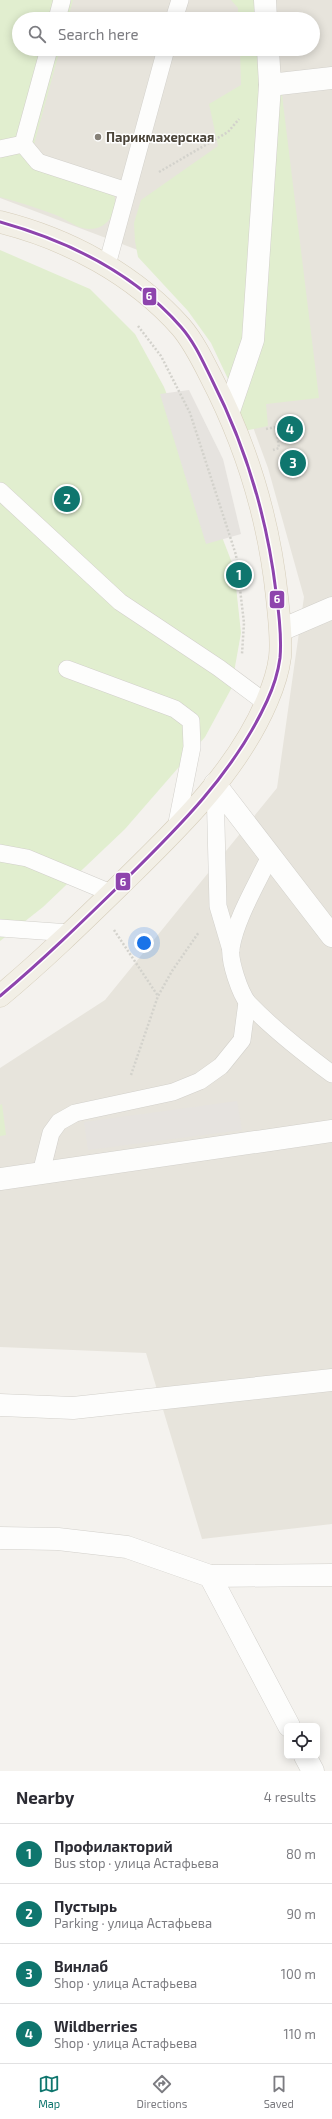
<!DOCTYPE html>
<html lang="en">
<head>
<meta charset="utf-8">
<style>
	:root { --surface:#fff; --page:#f7f7f7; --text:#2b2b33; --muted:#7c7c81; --line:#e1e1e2; --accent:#0f766e }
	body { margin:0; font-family:"Exo 2",sans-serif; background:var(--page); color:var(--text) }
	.controls { position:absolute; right:12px; bottom:12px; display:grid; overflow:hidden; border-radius:6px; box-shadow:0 2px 10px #0003 }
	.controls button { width:36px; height:36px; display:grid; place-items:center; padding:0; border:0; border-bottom:1px solid var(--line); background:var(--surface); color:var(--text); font:20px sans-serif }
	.you { position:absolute; left:144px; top:943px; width:14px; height:14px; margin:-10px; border:3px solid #fff; border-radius:50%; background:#1a73e8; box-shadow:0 0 0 6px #1a73e833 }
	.badge { display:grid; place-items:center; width:26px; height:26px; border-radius:50%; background:var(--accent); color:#fff; font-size:13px; font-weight:700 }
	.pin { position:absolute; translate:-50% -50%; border:2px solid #fff; box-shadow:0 1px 4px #0006 }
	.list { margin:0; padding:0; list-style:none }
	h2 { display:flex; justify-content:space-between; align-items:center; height:52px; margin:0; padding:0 16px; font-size:17px }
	h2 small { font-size:13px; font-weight:400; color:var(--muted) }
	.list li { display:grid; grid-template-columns:26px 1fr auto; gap:12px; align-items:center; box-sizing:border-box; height:60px; padding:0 16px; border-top:1px solid var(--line) }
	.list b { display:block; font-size:15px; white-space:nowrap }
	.list p { margin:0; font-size:13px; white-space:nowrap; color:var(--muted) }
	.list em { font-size:13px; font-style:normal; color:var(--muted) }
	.icon { flex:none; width:22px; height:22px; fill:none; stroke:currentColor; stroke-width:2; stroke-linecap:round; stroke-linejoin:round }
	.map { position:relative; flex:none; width:332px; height:1771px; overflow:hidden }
	.search { position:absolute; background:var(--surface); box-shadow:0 2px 10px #0003; left:12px; right:12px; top:12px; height:44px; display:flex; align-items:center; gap:10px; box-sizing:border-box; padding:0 14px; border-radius:22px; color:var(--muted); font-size:15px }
	.sheet { height:292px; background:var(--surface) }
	nav { display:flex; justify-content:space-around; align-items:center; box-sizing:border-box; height:56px; border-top:1px solid var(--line); background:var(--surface); font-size:11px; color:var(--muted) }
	nav a { display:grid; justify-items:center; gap:2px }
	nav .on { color:var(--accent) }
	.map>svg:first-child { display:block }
</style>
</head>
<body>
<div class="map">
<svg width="332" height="1771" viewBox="0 0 332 1771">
	<rect width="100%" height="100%" fill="#f4f2ee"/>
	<path fill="#e7e4dc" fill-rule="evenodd" d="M0,0H332V1524L202,1539L146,1353L0,1347V1068L105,1000L277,788L304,597L268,468L196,272L0,198ZM19,19H313V49H19Z"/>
	<g fill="#e1eecf">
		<path d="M0,0H73L68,19H19V49H60L32,152L114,193C118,210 110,229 89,229C78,229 66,219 56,215C37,208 19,202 0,197Z"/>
		<path d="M231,0H259L262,19H238V8Z"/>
		<path d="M240,49H262L263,76L282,95L319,398L266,404L268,426L244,431L228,379L211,343L188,311L138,257L135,241L134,223L141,200L218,146L209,104L241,85Z"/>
		<path d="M0,250L90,289L135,334L164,387L234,568L241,633L231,689L205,737L125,829L43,907L0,941Z"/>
		<path d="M2,1104L6,1135L0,1136V1105Z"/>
	</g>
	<g fill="#e6e3df">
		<path d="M189,390L223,459L241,534L206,544L160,394Z"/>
		<path d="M237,1101L242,1130L88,1150L84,1122Z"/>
	</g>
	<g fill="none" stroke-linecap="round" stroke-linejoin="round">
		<g stroke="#d2d0cb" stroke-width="18">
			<g id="service">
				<path d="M57,19L62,0"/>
				<path d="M174,19L180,0"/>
				<path d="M23,144L38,162L127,191"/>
				<path d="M0,149L23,144L49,49"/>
				<path d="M107,265L166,49"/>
				<path d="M0,491L120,602L219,668L266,703"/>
				<path d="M67,669L175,709L191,721L192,747L176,828"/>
				<path d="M215,784L218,906L231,950"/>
				<path d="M0,853L27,858L111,893"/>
				<path d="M270,856C257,884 236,918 231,948C229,961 240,993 248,1003C271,1027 305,1054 332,1074"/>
				<path d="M0,928L70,933"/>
				<path d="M41,1173L51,1133L59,1122L75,1113L173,1092L200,1081L221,1066L242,1040L247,1002"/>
			</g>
		</g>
		<g stroke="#d2d0cb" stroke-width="23">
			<g id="minor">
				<path d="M265,0L266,19"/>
				<path d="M270,85L332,78"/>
				<path d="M229,411L253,340L270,85L268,49"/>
				<path d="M281,630L332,608"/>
				<path d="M215,784L332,936"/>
				<path d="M0,1179L332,1131"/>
				<path d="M0,1405L73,1408L332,1380"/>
				<path d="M0,1538L58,1539L127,1547L210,1576L332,1575"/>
				<path d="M210,1576L289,1726"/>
				<path d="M305,1756L313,1771"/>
			</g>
		</g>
		<g stroke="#d6cebb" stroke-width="23">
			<path id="primary" d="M0,222C68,239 134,274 181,327C193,341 202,359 210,375C246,444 269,519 277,597C279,617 282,637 280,657C278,673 273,687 267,701C236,774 175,831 119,886C80,924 42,961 0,996"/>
		</g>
		<g stroke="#d3d2cc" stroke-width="2.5" stroke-dasharray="2 2" stroke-linecap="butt">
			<path d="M159,172L228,132L239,119"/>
			<path d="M138,326L161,356L190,413L236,555L244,623L242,654"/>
			<path d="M266,429L276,427L279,448L273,450"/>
			<path d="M114,930L158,996"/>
			<path d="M131,1075L158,996L172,971L199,932"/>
		</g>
		<use href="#service" stroke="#fdfdfc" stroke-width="17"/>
		<use href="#minor" stroke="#fdfdfc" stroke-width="22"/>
		<use href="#primary" stroke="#f2efe6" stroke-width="22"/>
		<g stroke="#fff" stroke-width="6">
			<path id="bus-1" d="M0,222C68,241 134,273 181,327C195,343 203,362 212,380C246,447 267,517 276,592C279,613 282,636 280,658C278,673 273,688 267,701C234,773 178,828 123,882C83,921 43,960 0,996"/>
		</g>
		<use href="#bus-1" stroke="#8e44ad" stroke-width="3"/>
	</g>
	<circle fill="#868178" stroke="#fff" stroke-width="1.5" cx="98" cy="137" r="4"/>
	<g text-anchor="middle" stroke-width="3" stroke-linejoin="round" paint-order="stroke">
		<g font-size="13" font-weight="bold" fill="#4b4439" stroke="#fff" text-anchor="start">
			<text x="106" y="142">Парикмахерская</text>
		</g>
	</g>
	<g stroke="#fff" stroke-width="1.5">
		<rect x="142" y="287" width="15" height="19" rx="4" fill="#8e44ad"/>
		<rect x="269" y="590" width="16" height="19" rx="4" fill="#8e44ad"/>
		<rect x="115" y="872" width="16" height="19" rx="4" fill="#8e44ad"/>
	</g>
	<g font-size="11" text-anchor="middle" font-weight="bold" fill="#fff">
		<text x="149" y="300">6</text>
		<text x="277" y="603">6</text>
		<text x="123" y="886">6</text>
	</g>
</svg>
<div class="controls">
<button><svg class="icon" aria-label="locate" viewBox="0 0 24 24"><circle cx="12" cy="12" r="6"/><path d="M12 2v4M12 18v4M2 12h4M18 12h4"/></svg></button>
</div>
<div class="you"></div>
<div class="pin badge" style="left:239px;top:575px">1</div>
<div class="pin badge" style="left:67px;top:499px">2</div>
<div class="pin badge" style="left:293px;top:463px">3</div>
<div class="pin badge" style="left:290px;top:429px">4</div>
<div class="search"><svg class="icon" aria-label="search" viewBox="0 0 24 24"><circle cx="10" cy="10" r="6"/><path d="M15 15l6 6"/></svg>Search here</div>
</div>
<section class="sheet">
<h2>Nearby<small>4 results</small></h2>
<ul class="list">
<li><span class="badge">1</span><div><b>Профилакторий</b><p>Bus stop · улица Астафьева</p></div><em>80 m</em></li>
<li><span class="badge">2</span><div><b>Пустырь</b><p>Parking · улица Астафьева</p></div><em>90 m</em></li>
<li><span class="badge">3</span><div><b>Винлаб</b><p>Shop · улица Астафьева</p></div><em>100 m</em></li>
<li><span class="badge">4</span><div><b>Wildberries</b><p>Shop · улица Астафьева</p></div><em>110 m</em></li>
</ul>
</section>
<nav>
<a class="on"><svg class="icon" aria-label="map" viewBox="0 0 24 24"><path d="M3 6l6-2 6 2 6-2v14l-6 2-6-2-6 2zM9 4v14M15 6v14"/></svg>Map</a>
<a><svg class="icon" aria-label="directions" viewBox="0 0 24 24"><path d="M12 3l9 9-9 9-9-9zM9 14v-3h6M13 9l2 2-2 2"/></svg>Directions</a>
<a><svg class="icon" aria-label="saved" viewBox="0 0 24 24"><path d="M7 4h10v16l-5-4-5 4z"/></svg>Saved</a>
</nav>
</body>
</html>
